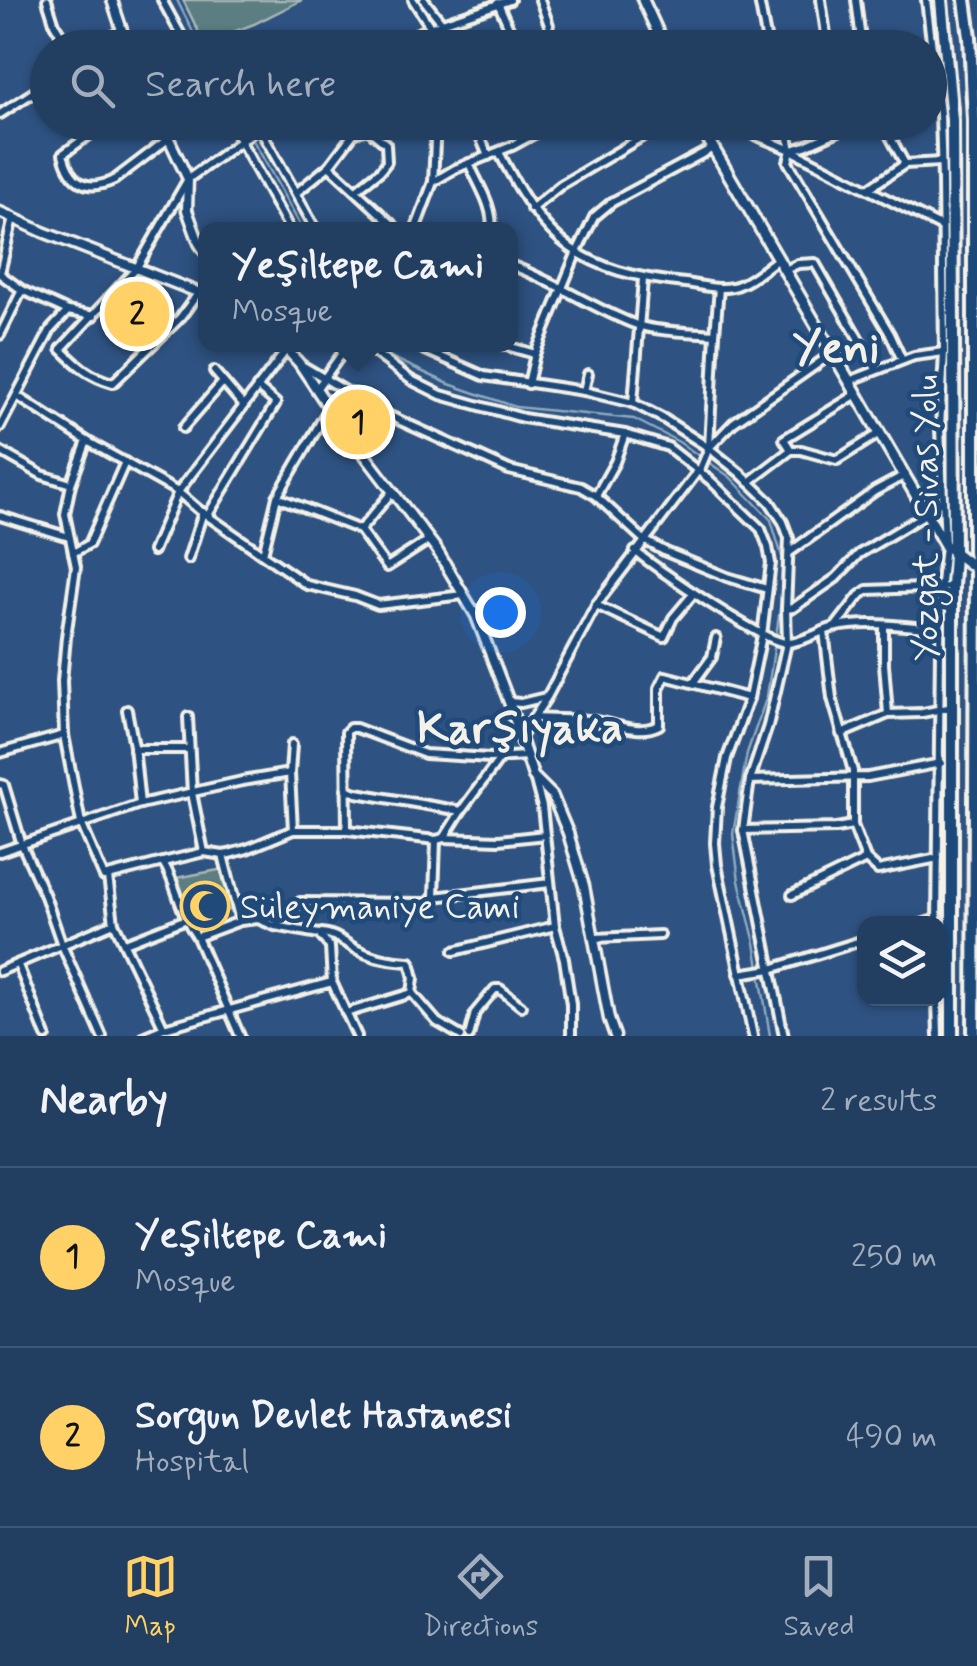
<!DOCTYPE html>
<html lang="en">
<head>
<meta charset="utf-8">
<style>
	:root { --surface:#223e61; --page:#2e496a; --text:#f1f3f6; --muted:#a2aebd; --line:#3f5776; --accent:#ffd166 }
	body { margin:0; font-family:Mynerve,sans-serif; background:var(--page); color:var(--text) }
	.controls { position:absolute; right:30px; bottom:30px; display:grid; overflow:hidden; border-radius:20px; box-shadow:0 2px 8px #0004 }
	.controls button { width:90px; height:90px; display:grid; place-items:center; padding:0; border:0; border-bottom:2px solid var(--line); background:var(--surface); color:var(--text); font:50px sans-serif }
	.you { position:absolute; left:500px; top:612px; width:35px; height:35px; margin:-25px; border:8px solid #fff; border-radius:50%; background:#1a73e8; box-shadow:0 0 0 15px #1a73e833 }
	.badge { display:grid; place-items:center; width:65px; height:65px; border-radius:50%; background:var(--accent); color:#111; font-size:32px; font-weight:700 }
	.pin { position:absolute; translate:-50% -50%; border:5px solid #fff; box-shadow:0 2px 10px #0006 }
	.popup { position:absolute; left:198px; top:222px; width:320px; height:130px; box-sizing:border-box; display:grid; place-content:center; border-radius:20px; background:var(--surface); filter:drop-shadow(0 2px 8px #0005); font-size:32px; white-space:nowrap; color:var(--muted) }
	.popup b { font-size:38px; color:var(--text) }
	.popup::after { content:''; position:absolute; left:50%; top:100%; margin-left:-20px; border:20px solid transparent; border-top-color:var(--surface) }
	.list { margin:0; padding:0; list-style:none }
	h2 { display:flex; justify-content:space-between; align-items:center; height:130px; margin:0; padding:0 40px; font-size:42px }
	h2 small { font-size:32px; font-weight:400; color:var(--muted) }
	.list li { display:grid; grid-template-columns:65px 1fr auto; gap:30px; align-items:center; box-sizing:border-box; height:180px; padding:0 40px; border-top:2px solid var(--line) }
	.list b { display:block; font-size:38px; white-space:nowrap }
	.list p { margin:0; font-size:32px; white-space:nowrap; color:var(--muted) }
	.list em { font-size:32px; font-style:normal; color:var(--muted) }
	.icon { flex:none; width:55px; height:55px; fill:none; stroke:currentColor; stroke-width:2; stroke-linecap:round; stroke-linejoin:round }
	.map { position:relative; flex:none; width:977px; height:1036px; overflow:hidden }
	.search { position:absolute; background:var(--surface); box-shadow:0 2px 8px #0004; left:30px; right:30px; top:30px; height:110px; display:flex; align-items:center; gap:25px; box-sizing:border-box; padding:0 35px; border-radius:55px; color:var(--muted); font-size:38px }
	.sheet { height:490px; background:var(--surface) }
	nav { display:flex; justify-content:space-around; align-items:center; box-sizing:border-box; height:140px; border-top:2px solid var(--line); background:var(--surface); font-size:28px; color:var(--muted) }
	nav a { display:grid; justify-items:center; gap:5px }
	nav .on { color:var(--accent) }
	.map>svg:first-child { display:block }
</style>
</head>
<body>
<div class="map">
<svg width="977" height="1036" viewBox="0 0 977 1036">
	<rect width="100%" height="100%" fill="#2e5281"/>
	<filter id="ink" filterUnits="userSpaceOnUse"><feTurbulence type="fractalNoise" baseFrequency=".01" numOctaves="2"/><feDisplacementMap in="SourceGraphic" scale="20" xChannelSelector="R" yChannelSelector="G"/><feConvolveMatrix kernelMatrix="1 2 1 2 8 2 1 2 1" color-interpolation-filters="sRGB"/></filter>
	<g filter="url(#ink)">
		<g fill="#5c7e82" stroke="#a8b8b5" stroke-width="2.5">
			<path d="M183,0H302L254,24L204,43Z"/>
			<path d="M224,869L234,912L232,913L221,904V899L210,886L188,908L176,878Z"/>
		</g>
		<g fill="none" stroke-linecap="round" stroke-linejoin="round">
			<g stroke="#8caabf" stroke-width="2.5">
				<path d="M177,0L201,48"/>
				<path d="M243,122L303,230"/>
				<path d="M380,344L391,357L449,384L516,407L634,419L679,442L730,477L771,520L786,570"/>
				<path d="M770,1036L755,943L739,881L733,834L747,753L767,696L784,582"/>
			</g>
			<g stroke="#f4f1e8" stroke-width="14">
				<g id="minor">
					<path d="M47,0L55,25L69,48"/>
					<path d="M162,0L188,48"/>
					<path d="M413,0L431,28V48"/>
					<path d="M424,0L442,23L449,48"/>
					<path d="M540,0L549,25"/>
					<path d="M759,0L768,48"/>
					<path d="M821,0L828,48"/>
					<path d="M856,0L862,48"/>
					<path d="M926,0L940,114L942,181L944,352L940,428L945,545L941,583L940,649L937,924"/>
					<path d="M498,3L518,48"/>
					<path d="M214,47V48"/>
					<path d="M97,48L121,30"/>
					<path d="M383,48L442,23L510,0"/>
					<path d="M0,114L48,83"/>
					<path d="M107,122L63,154C70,182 86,193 114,180L168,139"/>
					<path d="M230,122L290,230"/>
					<path d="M256,122L316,230"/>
					<path d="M474,122L488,156"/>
					<path d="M723,122L791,150L942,227"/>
					<path d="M785,122L791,150L788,162L890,334L902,360"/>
					<path d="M882,122L905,164"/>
					<path d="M792,150L805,146L859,122"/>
					<path d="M499,152C546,244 581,272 685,283C702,285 723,292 739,285C753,280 766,267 778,259"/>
					<path d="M469,163C477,183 495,208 491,230"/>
					<path d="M329,166L398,230"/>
					<path d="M433,182L455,169L512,146L556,122"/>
					<path d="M868,189L905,164L941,162"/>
					<path d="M296,193L329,166L354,133L368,129L386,144L387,162L380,171L356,190"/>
					<path d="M531,209L561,185L667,122"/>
					<path d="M415,230L433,182L436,122"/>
					<path d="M510,265C555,281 593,309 637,325C659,332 691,332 715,334"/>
					<path d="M785,270L798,264L815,263L876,369"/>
					<path d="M0,273L13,218"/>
					<path d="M0,274L22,290L68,311"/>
					<path d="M199,292L180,318L113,383C90,377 78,366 61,349L136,269L188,179L267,122"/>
					<path d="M0,335L22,290"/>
					<path d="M363,344L411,380L441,395L523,418L625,434L668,447L711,481L761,529L768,547L771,563L762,635L749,698L727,758L717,807L715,843L717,865L753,1036"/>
					<path d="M412,344L484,376L584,391L633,403L664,419L709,448L740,473L770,502L783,522L789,538L786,609L787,643L768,726L750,780L743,830L784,1036"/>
					<path d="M500,344L535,354"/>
					<path d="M300,364L383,413L509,470L581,487L596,496L644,540L666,552L727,577L767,589"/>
					<path d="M214,371L243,405"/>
					<path d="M849,381L914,356L944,352"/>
					<path d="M528,384L535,354L576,254L594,217L612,202L713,148"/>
					<path d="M317,388L349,344"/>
					<path d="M584,391L588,374"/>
					<path d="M857,394L784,439L791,450H801L837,460L880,433"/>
					<path d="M17,396L87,441L178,492L199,510L307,585L355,596L378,605L463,595"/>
					<path d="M633,403L643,279"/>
					<path d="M0,427L51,329L68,311L94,316"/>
					<path d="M183,428L223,382"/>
					<path d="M87,441L71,484L65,514L76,567L66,637L62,681L64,735L81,823L104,877L163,862C178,887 179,912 197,937L240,921L258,919L275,926L319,934L330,947L332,982L357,1036"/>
					<path d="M709,447L715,334L719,288"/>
					<path d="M0,451L42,475L71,484"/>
					<path d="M749,482L791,450"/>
					<path d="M596,496L615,462L625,434"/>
					<path d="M277,497L360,530L387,567L429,540"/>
					<path d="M208,515L276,403L257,387"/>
					<path d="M0,516L69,537"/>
					<path d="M360,530L393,491"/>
					<path d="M153,551L178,492L287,349"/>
					<path d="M635,551C655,568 767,645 788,643C803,642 818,632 832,628C867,620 906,626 941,630"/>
					<path d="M790,552L875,491L905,475"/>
					<path d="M73,553L89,544L125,462"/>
					<path d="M263,554L277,497L329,408"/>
					<path d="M188,559L203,512"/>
					<path d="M596,605L664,637L673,618L694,593"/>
					<path d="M786,609L793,608L836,578L859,554L927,513L942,500"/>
					<path d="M884,626V664L888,714"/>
					<path d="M835,627L859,596L867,590L952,587"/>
					<path d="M824,631L832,698L853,771V825L866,859L878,870L938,858"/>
					<path d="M693,683L712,657L716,638"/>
					<path d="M509,702L521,703L546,697"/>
					<path d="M127,710L134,746L140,804"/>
					<path d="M188,717L192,793L204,852"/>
					<path d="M533,718C552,719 570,719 589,720C611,722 638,736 659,725V688L665,676L749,698"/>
					<path d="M841,734L888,714L922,713L953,707"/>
					<path d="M521,737L547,697L596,605L701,467L709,448L733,423L833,353"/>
					<path d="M134,749H189"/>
					<path d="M0,753L64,735"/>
					<path d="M290,773L292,744"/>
					<path d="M534,777L542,807L555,926L564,959L571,1004V1036"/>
					<path d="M750,780L868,777L941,763"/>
					<path d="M0,784L4,785L22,845L45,896L62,945L102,1036"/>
					<path d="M346,789L357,793L461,811"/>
					<path d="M347,830L346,732L350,728H356L425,754L490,758L527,756"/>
					<path d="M743,830L836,828L853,825"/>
					<path d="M444,838L499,840L545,835"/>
					<path d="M0,852L140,804L242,781L290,773L293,830"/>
					<path d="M223,855L240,921"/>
					<path d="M163,862L204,852L223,855L229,854L247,849L293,830H347L436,840L444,838L461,811L501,757"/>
					<path d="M108,877L114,923L164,1028"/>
					<path d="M792,895L866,859"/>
					<path d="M434,897L550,883"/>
					<path d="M922,924L937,919"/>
					<path d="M275,926L300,902L428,903L434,897L436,840"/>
					<path d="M322,933C337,934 346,945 360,951C376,959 392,961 410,962L414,978L412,993L437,1022L461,1036"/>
					<path d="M197,937L240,1036"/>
					<path d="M595,938L660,935"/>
					<path d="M125,943L184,920"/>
					<path d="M454,951L555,926"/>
					<path d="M18,965L46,1036"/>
					<path d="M0,971L114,923"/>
					<path d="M739,974L771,969L864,940"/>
					<path d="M937,998L938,1036"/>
					<path d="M346,1013L412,993"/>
					<path d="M145,1036L164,1028L332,982"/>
					<path d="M469,1036L475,1013L495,989H500L521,1006"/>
				</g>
			</g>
			<g stroke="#f4f1e8" stroke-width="15">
				<g id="tertiary">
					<path d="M112,0L128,48"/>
					<path d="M161,122L188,179L187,210L199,243L205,252"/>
					<path d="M0,212L43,232L205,295"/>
					<path d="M282,344L299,363L329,408L437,550L476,616L509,702L533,776L552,795L568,833L584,886L609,1019L615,1036"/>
				</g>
			</g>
			<g stroke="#f4f1e8" stroke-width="16">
				<g id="secondary">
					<path d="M643,0L665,48"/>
					<path d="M698,122L945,545L976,569"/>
				</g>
			</g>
			<g stroke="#f4f1e8" stroke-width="18">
				<g id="trunk">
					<path d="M941,0L952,120L954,554L952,587V1036"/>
					<path d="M965,0L970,37L974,121V551L976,569L974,1036"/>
				</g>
			</g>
			<use href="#minor" stroke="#1f4a7a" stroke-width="6"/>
			<use href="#tertiary" stroke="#1f4a7a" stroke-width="8"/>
			<use href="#secondary" stroke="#1f4a7a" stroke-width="9"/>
			<use href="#trunk" stroke="#1f4a7a" stroke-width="10"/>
		</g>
	</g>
	<defs>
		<g id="mosque-ring" transform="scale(2.5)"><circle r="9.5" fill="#1f4a7a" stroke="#ffd166" stroke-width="1.5"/><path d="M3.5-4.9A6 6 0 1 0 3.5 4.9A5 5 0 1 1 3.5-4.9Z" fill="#ffd166"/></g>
	</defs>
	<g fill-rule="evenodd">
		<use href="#mosque-ring" x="205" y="906"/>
	</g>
	<g text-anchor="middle" stroke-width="9" stroke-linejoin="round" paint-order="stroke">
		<g font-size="35" fill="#f4f1e8" stroke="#1f4a7a">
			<text transform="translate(925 518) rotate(-90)" y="12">Yozgat - Sivas Yolu</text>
		</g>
		<g font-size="35" fill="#f4f1e8" stroke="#1f4a7a" text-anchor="start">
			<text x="240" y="918">Süleymaniye Cami</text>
		</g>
		<g font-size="45" font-weight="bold" fill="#f4f1e8" stroke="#1f4a7a">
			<text x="836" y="362">Yeni</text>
			<text x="520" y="742">Karşıyaka</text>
		</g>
	</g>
</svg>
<div class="controls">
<button><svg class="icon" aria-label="layers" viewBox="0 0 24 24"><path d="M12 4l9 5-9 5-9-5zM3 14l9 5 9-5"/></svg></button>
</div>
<div class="you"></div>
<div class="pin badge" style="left:358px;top:422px">1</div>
<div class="popup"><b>Yeşiltepe Cami</b>Mosque</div>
<div class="pin badge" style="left:137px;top:314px">2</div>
<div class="search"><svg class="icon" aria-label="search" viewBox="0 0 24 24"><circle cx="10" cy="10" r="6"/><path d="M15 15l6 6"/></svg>Search here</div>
</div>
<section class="sheet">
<h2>Nearby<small>2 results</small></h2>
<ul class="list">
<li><span class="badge">1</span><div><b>Yeşiltepe Cami</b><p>Mosque</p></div><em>250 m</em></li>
<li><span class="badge">2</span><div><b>Sorgun Devlet Hastanesi</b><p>Hospital</p></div><em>490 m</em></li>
</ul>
</section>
<nav>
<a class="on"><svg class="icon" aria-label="map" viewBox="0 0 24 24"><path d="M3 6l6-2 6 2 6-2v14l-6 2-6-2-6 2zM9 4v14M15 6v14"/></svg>Map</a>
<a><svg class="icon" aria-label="directions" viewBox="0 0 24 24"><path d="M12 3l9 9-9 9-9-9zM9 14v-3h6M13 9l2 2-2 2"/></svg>Directions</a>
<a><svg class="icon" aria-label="saved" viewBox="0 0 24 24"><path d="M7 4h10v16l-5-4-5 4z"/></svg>Saved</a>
</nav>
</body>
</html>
